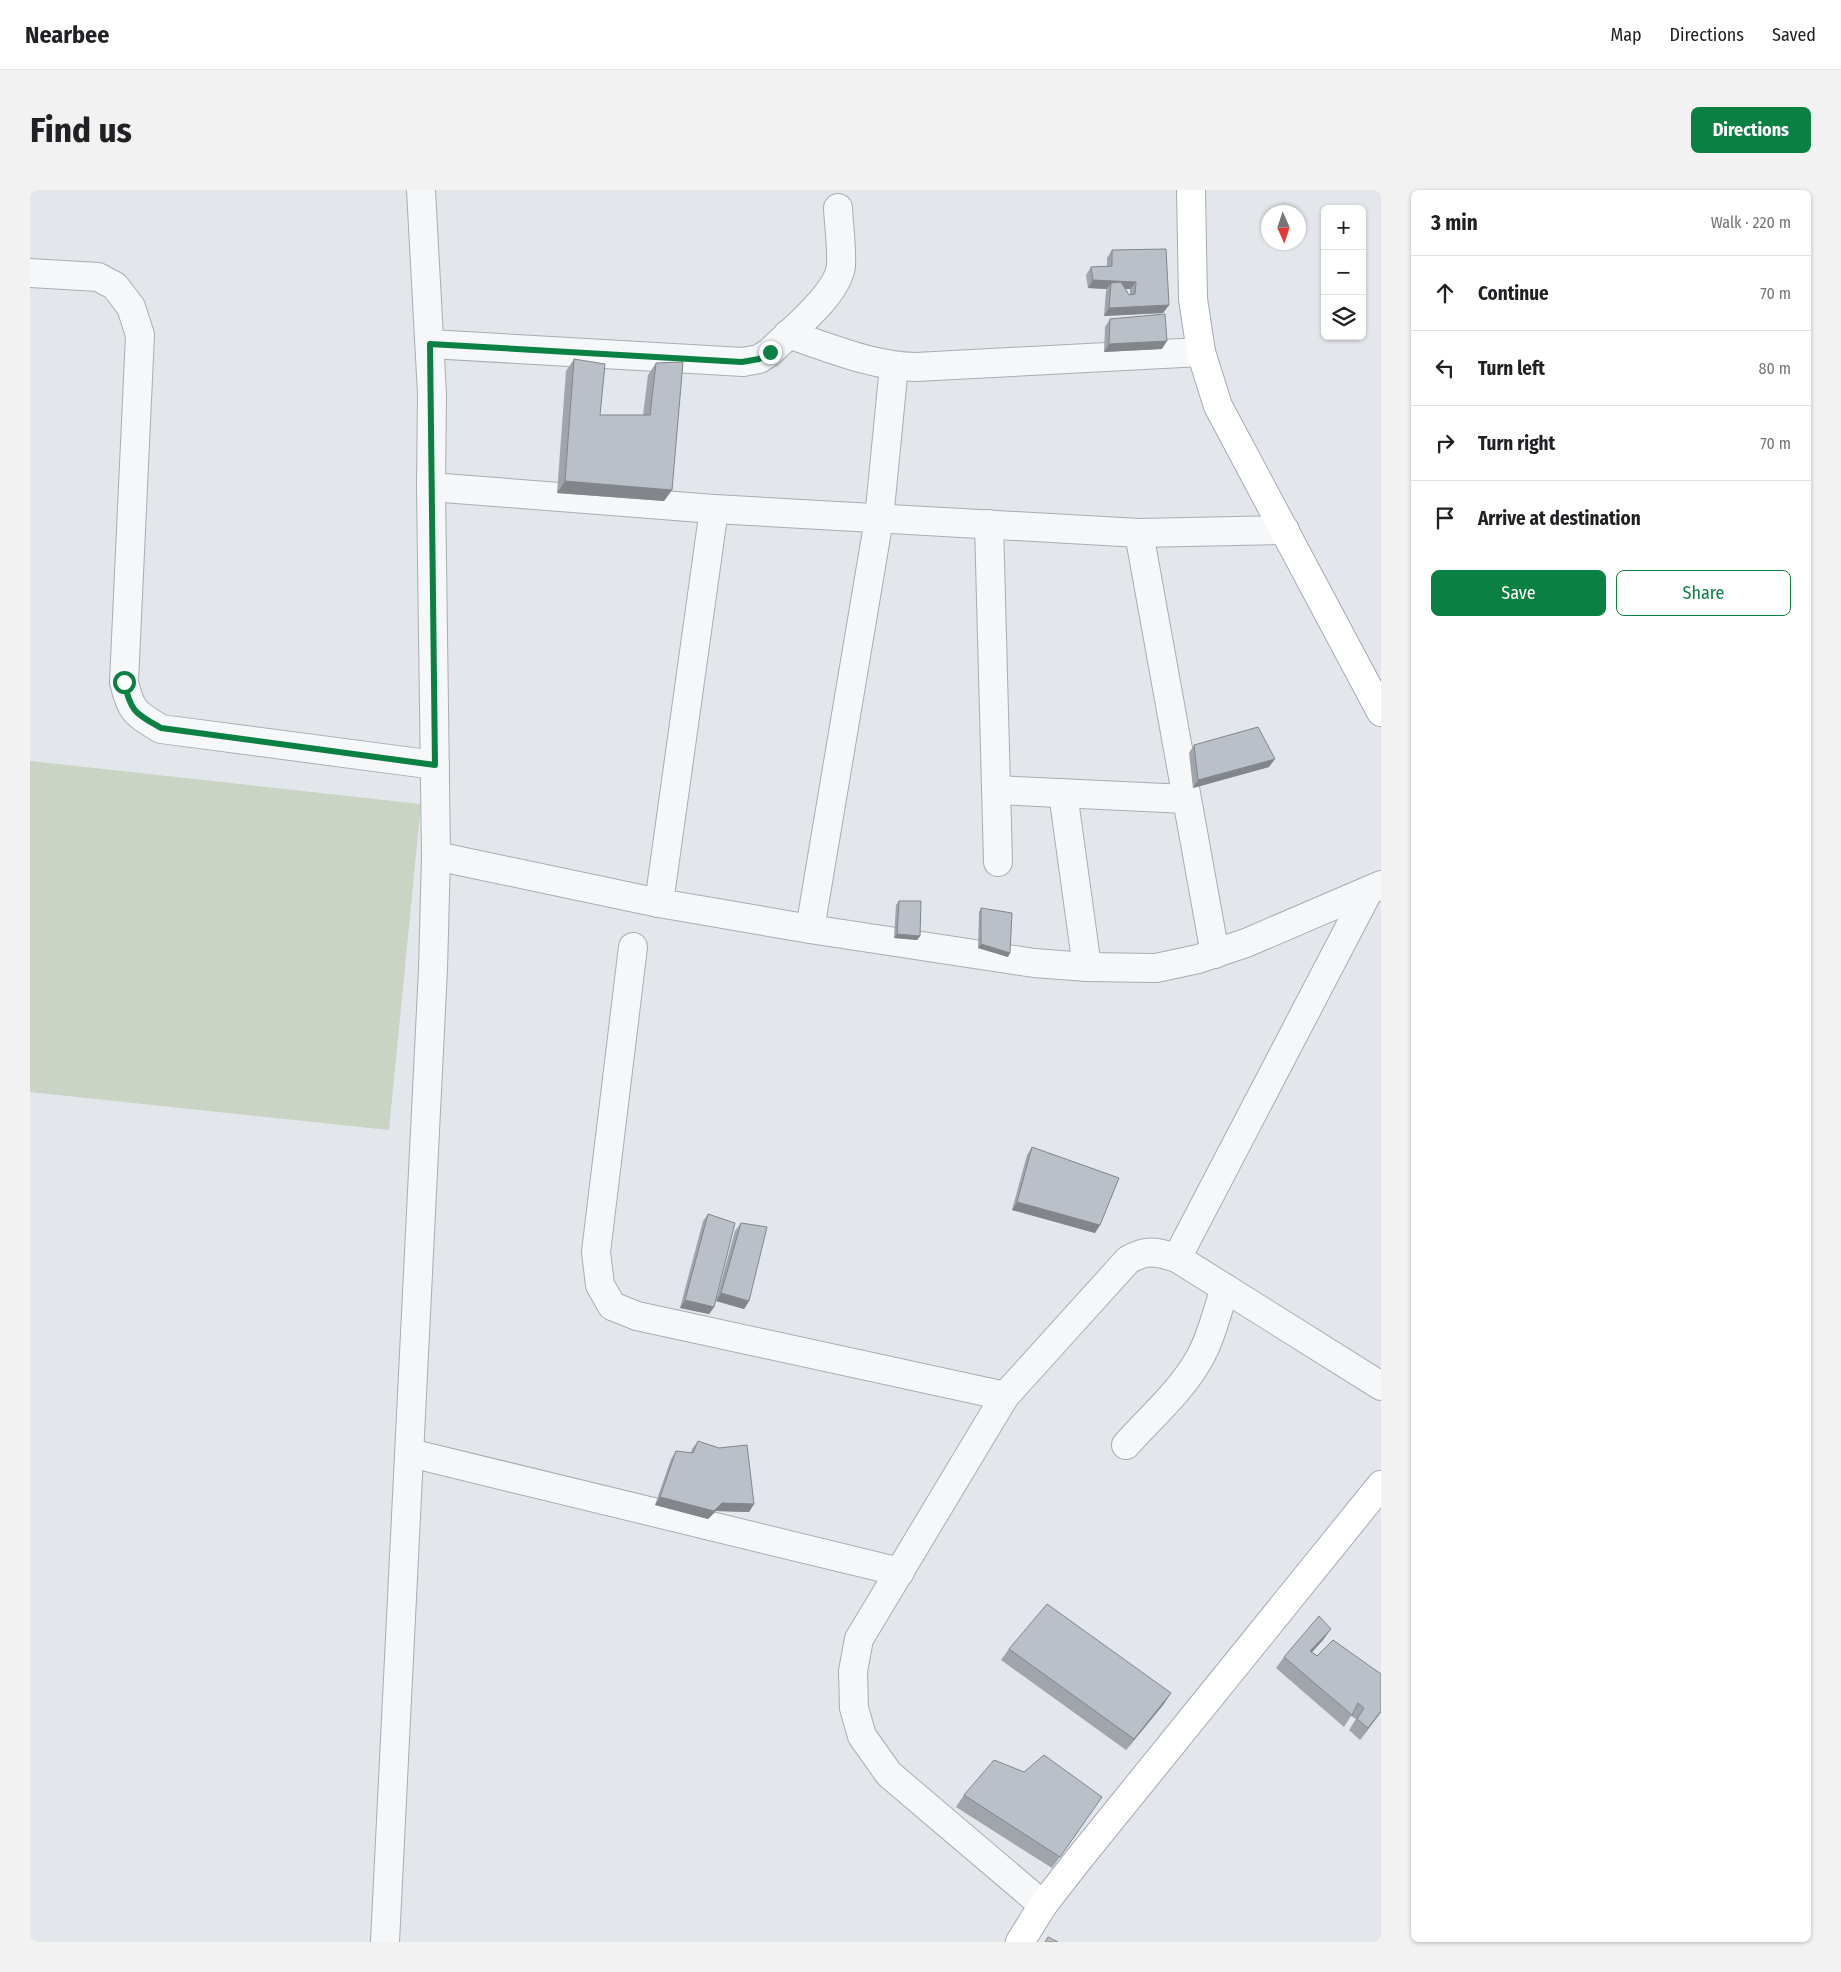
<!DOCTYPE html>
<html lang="en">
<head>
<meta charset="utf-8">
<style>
	:root { --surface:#fff; --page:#f2f2f2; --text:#202124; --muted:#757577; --line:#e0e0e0; --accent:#0b8043 }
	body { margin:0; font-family:"Fira Sans Condensed",sans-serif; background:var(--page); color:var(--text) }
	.controls { position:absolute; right:15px; top:15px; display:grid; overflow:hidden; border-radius:8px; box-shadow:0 1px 4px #0004 }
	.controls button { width:45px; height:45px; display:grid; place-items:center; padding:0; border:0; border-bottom:1px solid var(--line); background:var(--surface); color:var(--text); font:25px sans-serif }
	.compass { position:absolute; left:1231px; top:15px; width:45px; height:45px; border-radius:50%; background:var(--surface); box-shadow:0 1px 4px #0004; rotate:177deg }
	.stop { position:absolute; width:15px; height:15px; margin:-11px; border:4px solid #0b8043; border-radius:50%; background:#fff }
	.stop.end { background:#0b8043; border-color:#fff; box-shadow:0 1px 5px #0008 }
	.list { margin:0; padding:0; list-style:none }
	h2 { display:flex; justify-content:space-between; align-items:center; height:65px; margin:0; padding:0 20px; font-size:21px }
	h2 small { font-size:16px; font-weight:400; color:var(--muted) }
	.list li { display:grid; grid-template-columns:32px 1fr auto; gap:15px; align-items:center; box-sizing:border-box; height:75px; padding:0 20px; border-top:1px solid var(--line) }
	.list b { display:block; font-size:19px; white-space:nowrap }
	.list em { font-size:16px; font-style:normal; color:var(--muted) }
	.actions { display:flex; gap:10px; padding:15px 20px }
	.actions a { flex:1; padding:11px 0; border:1px solid var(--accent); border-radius:8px; text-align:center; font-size:18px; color:var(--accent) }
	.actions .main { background:var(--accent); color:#fff }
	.icon { flex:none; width:28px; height:28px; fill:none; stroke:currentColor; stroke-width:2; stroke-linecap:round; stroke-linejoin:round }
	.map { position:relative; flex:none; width:1351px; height:1752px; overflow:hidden; border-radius:8px }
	header { display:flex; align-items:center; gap:30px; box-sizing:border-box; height:70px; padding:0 25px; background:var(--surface); border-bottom:1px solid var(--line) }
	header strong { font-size:24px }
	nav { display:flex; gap:28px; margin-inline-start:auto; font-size:18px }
	.intro { display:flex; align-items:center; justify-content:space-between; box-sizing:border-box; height:120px; padding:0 30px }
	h1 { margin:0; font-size:35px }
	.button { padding:12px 22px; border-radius:8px; background:var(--accent); color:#fff; font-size:18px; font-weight:700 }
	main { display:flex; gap:30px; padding:0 30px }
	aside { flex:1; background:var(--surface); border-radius:8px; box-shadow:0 1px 4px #0004 }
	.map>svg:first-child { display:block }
</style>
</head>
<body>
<header>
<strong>Nearbee</strong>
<nav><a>Map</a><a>Directions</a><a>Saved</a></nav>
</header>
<div class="intro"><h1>Find us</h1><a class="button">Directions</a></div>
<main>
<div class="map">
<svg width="1351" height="1752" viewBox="0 0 1351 1752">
	<rect width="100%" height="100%" fill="#e3e6ea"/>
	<path fill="#c9d4c4" d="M0,571L391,614L359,940L0,902Z"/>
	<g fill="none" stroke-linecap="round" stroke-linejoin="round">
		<g stroke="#a8adb4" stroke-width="30">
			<g id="street">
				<path d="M0,83L68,87L85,96L101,117L110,145L94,492C101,522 105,523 131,539L405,575"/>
				<path d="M758,144C800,158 842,176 886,177L1171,162"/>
				<path d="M400,154L713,172L729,169L740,162C760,142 808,104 811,76C812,57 809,37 808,18"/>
				<path d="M401,297L684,319L1109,343L1255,340"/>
				<path d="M959,334L968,672"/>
				<path d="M1109,343L1185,764"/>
				<path d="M966,600L1156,609"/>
				<path d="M1033,603L1057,777"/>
				<path d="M406,666L629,713L780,739L1004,773L1057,777L1126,778L1168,769L1216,753L1351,695"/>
				<path d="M629,713L684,319"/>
				<path d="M780,739L849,329L864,176"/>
				<path d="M603,757L566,1062L570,1095L582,1116L607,1126L975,1206"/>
				<path d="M1147,1068L1339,700"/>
				<path d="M1096,1255C1120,1228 1150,1202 1168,1171C1181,1149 1187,1122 1195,1098"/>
				<path d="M380,1263L870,1382"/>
				<path d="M1013,1715L859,1584L832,1546L824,1518L823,1481L829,1449L975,1206L1098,1070C1118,1059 1126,1062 1147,1068L1351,1196"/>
				<path d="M355,1752L403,779L406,666L401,297L402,204L391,0"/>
			</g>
		</g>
		<g stroke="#a2abb6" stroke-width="30">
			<g id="primary">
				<path d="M1161,0L1163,109L1171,162L1188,216L1351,522"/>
				<path d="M990,1752L1013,1715L1048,1670L1351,1295"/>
			</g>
		</g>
		<use href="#street" stroke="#f5f7f9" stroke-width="28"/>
		<use href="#primary" stroke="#fff" stroke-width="28"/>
	</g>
	<g fill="#a0a5ab" fill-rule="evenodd">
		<path d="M1082,60L1139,115L1133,123L1074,126L1076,101L1077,99L1058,98L1056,85L1061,77L1077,76V68ZM1096,99H1100V105H1099Z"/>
		<path d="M1080,129L1132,159L1074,162L1075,137Z"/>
		<path d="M544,169L570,225H613L618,185L626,173L642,300L634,311L527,303L536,181Z"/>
		<path d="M1164,555L1239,577L1163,598L1159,563Z"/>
		<path d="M869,711L890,746L887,750L864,748L866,715Z"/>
		<path d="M951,718L978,767L948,758L949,722Z"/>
		<path d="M1002,957L1070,1035L1065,1043L982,1020L997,965Z"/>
		<path d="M678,1024L684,1117L679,1124L650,1118L673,1031Z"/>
		<path d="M711,1033L719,1111L714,1119L686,1111L705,1041Z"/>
		<path d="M668,1251L724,1314L719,1322L686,1321L678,1329L625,1315L641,1269L646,1261L661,1263L662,1259Z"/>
		<path d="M1293,1450L1282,1462L1287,1466L1351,1484V1522L1330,1550L1319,1540L1326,1529L1321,1526L1314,1537L1246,1478L1254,1467Z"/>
		<path d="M979,1459L1141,1503L1133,1515L1096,1560L971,1470Z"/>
		<path d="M994,1582L1072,1607L1022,1678L926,1617L934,1605Z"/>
	</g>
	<g fill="#82868b">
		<path d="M1063,90L1106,92L1100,99H1081V93L1077,99L1058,98Z"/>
		<path d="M1139,115L1133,123L1074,126L1079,118Z"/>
		<path d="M1137,151L1132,159L1074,162L1079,154Z"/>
		<path d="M535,291L642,300L634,311L527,303Z"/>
		<path d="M1245,569L1239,577L1163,598L1168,590Z"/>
		<path d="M867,744L890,746L887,750L864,748Z"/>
		<path d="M951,754L980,763L978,767L948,758Z"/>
		<path d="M987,1012L1070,1035L1065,1043L982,1020Z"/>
		<path d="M691,1103L719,1111L714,1119L686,1111Z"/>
		<path d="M655,1110L684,1117L679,1124L650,1118Z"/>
		<path d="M630,1307L692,1313L724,1314L719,1322L686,1321L678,1329L625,1315Z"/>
		<path d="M1301,1439L1293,1450L1272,1473L1280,1461Z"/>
		<path d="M1141,1503L1133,1515L1096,1560L1104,1549Z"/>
		<path d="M1351,1521V1522L1330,1550L1338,1538Z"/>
	</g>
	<g fill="#bac0c7" stroke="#82868b">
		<path d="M1136,59L1139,115L1079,118L1081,93L1091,92L1099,105L1105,104L1106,92L1063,90L1061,77L1082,76V60Z"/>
		<path d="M1135,124L1137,151L1079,154L1080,129Z"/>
		<path d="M544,169L575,174L570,225H620L626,173L653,172L642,300L535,291Z"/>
		<path d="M1228,537L1245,569L1168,590L1164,555Z"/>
		<path d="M869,711H891L890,746L867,744Z"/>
		<path d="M951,718L982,723L980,763L951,754Z"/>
		<path d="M1002,957L1089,988L1070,1035L987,1012Z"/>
		<path d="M678,1024L705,1033L684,1117L655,1110Z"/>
		<path d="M711,1033L737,1037L719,1111L691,1103Z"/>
		<path d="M668,1251L689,1258L717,1255L724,1314L692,1313L684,1321L630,1307L646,1261L663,1263Z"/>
		<path d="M1017,1414L1141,1503L1104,1549L979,1459Z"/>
		<path d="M1289,1426L1301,1439L1280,1461L1287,1466L1303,1450L1351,1484V1521L1338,1538L1327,1529L1334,1518L1328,1513L1322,1525L1254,1467Z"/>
		<path d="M1014,1565L1072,1607L1030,1667L934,1605L964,1570L994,1582Z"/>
		<path d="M1018,1747L1028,1752H1015Z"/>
	</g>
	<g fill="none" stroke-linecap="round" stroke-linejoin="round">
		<path stroke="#0b8043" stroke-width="6" d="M94,492C101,522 105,523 131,538L405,575L400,154L712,172L729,169L740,162"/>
	</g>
</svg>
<div class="controls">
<button>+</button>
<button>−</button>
<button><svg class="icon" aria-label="layers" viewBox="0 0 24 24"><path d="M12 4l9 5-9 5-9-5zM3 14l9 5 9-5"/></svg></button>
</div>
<svg class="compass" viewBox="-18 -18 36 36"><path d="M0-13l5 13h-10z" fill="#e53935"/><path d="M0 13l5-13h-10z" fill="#757577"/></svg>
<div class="stop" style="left:94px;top:492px"></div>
<div class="stop end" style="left:740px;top:162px"></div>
</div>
<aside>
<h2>3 min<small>Walk · 220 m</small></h2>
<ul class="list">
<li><svg class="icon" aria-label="ahead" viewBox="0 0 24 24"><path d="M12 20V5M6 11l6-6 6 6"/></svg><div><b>Continue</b></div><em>70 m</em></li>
<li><svg class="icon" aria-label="left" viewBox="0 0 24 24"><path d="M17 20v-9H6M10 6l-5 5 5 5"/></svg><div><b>Turn left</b></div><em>80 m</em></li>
<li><svg class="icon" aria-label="right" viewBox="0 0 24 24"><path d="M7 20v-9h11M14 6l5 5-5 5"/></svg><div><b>Turn right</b></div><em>70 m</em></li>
<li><svg class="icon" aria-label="arrive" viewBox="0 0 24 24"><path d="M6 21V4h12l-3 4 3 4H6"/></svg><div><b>Arrive at destination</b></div></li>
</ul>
<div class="actions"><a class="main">Save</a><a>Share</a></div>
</aside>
</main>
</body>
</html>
